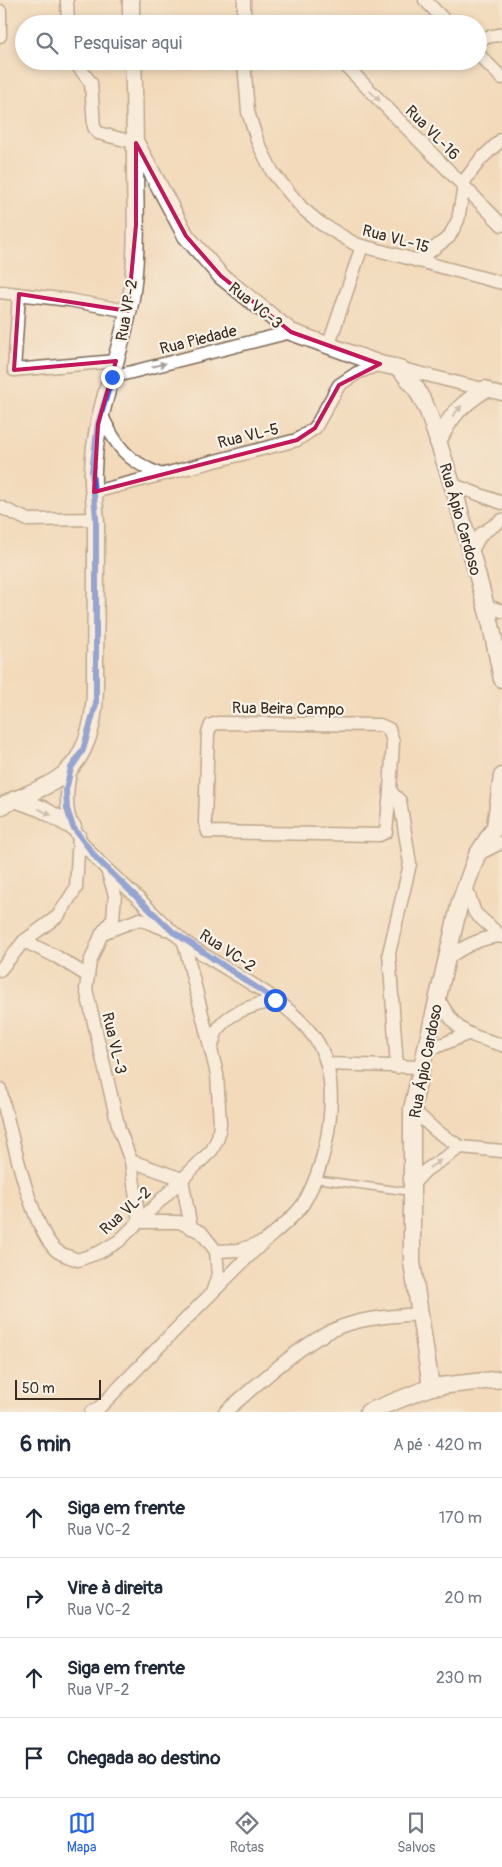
<!DOCTYPE html>
<html lang="pt">
<head>
<meta charset="utf-8">
<style>
	:root { --surface:#fff; --page:#f2f2f3; --text:#1f2937; --muted:#747a83; --line:#e0e1e3; --accent:#2563eb }
	body { margin:0; font-family:Pangolin,sans-serif; background:var(--page); color:var(--text) }
	.scale { position:absolute; left:15px; bottom:12px; width:86px; box-sizing:border-box; padding-left:5px; border:2px solid #3b2a1e; border-top:0; font-size:14px; line-height:18px; white-space:nowrap; color:#3b2a1e; -webkit-text-stroke:4px #f7f3e8; paint-order:stroke }
	.stop { position:absolute; width:15px; height:15px; margin:-11px; border:4px solid #2563eb; border-radius:50%; background:#fff }
	.stop.end { background:#2563eb; border-color:#fff; box-shadow:0 1px 5px #0008 }
	.list { margin:0; padding:0; list-style:none }
	h2 { display:flex; justify-content:space-between; align-items:center; height:65px; margin:0; padding:0 20px; font-size:21px }
	h2 small { font-size:16px; font-weight:400; color:var(--muted) }
	.list li { display:grid; grid-template-columns:32px 1fr auto; gap:15px; align-items:center; box-sizing:border-box; height:80px; padding:0 20px; border-top:1px solid var(--line) }
	.list b { display:block; font-size:19px; white-space:nowrap }
	.list p { margin:0; font-size:16px; white-space:nowrap; color:var(--muted) }
	.list em { font-size:16px; font-style:normal; color:var(--muted) }
	.icon { flex:none; width:28px; height:28px; fill:none; stroke:currentColor; stroke-width:2; stroke-linecap:round; stroke-linejoin:round }
	.map { position:relative; flex:none; width:502px; height:1412px; overflow:hidden }
	.search { position:absolute; background:var(--surface); box-shadow:0 2px 8px #0003; left:15px; right:15px; top:15px; height:55px; display:flex; align-items:center; gap:12px; box-sizing:border-box; padding:0 18px; border-radius:28px; color:var(--muted); font-size:19px }
	.sheet { height:385px; background:var(--surface) }
	nav { display:flex; justify-content:space-around; align-items:center; box-sizing:border-box; height:70px; border-top:1px solid var(--line); background:var(--surface); font-size:14px; color:var(--muted) }
	nav a { display:grid; justify-items:center; gap:2px }
	nav .on { color:var(--accent) }
	.map>svg:first-child { display:block }
</style>
</head>
<body>
<div class="map">
<svg width="502" height="1412" viewBox="0 0 502 1412">
	<rect width="100%" height="100%" fill="#f7f3e8"/>
	<filter id="ink" filterUnits="userSpaceOnUse"><feTurbulence type="fractalNoise" baseFrequency=".02" numOctaves="2"/><feDisplacementMap in="SourceGraphic" scale="10" xChannelSelector="R" yChannelSelector="G"/><feConvolveMatrix kernelMatrix="1 2 1 2 8 2 1 2 1" color-interpolation-filters="sRGB"/></filter>
	<filter id="wash" filterUnits="userSpaceOnUse"><feTurbulence type="fractalNoise" baseFrequency=".0096" numOctaves="4" result="noise"/><feDisplacementMap in="SourceGraphic" scale="20" xChannelSelector="R" yChannelSelector="G"/><feGaussianBlur stdDeviation="1.12" result="paint"/><feColorMatrix in="noise" values="0 0 0 0 0 0 0 0 0 0 0 0 0 0 0 0 0 1.4 0 .05"/><feComposite in="paint" operator="in"/></filter>
	<g filter="url(#wash)">
		<rect width="100%" height="100%" fill="#f3dabb"/>
	</g>
	<g filter="url(#ink)">
		<g fill="none" stroke-linecap="round" stroke-linejoin="round">
			<g stroke="#7b6855" stroke-width="9">
				<path id="service" d="M315,1179L411,1192"/>
			</g>
			<g stroke="#7b6855" stroke-width="15">
				<g id="minor">
					<path d="M67,0L68,24"/>
					<path d="M244,0V24"/>
					<path d="M425,0L448,24"/>
					<path d="M0,11V36"/>
					<path d="M478,39L502,34"/>
					<path d="M478,54L502,78"/>
					<path d="M74,61L91,83L94,127L98,133L136,143"/>
					<path d="M244,61L248,112L258,143L273,173L302,208L320,223L355,244L502,283"/>
					<path d="M341,61L502,225"/>
					<path d="M417,261L449,237L458,220L465,180L480,160L502,139"/>
					<path d="M0,292L69,300L128,311"/>
					<path d="M19,294L14,370L116,361"/>
					<path d="M329,344L362,246"/>
					<path d="M399,368L502,394"/>
					<path d="M112,377L291,332"/>
					<path d="M101,414C116,446 126,460 159,474"/>
					<path d="M451,484L502,503"/>
					<path d="M94,492L297,440L315,428L339,385L357,373L380,364"/>
					<path d="M0,507L28,520L96,519"/>
					<path d="M471,552L481,534L502,520"/>
					<path d="M486,606L502,611"/>
					<path d="M71,767C67,788 64,806 72,826C85,853 119,880 141,901C155,915 169,930 185,942C227,973 283,994 314,1037C345,1079 328,1163 303,1204C294,1219 264,1240 251,1254C199,1305 149,1357 98,1409L91,1412"/>
					<path d="M390,791L386,832L379,835L208,832L205,822L208,733L211,725L218,723L380,725L389,729L393,742L390,791L400,801L410,864L389,953L397,1067"/>
					<path d="M477,855L502,842"/>
					<path d="M107,870L115,895L113,919L102,933L90,962L86,989L119,1129L131,1161L182,1179L191,1228"/>
					<path d="M465,884L475,913L502,937"/>
					<path d="M105,932L140,919L165,929"/>
					<path d="M24,941L57,957L88,976"/>
					<path d="M446,959C462,948 479,938 499,936"/>
					<path d="M0,970L24,941L58,916L76,888L79,835"/>
					<path d="M437,996C457,1033 463,1033 502,1045"/>
					<path d="M211,1050C213,1044 214,1036 217,1031C227,1011 256,1005 275,1000"/>
					<path d="M424,1052L467,1034"/>
					<path d="M327,1064L421,1067"/>
					<path d="M0,1089C9,1123 31,1231 57,1251C62,1255 71,1257 78,1260L100,1252L119,1241L212,1150L218,1138L220,1124L217,1074L184,942"/>
					<path d="M412,1109L436,1131L461,1147L502,1151"/>
					<path d="M131,1161L139,1222H179L201,1232L216,1251L218,1275L213,1290"/>
					<path d="M412,1185L426,1170L461,1147"/>
					<path d="M216,1251L239,1250L260,1243"/>
					<path d="M225,1412C256,1386 310,1334 349,1324C372,1317 397,1316 421,1314"/>
				</g>
			</g>
			<g stroke="#7b6855" stroke-width="19">
				<g id="tertiary">
					<path d="M131,0V24"/>
					<path d="M136,143L186,236L221,276L291,332L380,364L399,368L416,388L428,411L455,493L491,625L502,679"/>
					<path d="M438,442C450,415 461,405 485,389"/>
					<path d="M15,799L42,809L73,827"/>
					<path d="M0,807C31,790 66,786 83,749C97,720 95,690 95,659C96,613 96,568 96,522C95,505 92,487 93,470C95,411 121,356 131,298C137,259 136,217 135,178C135,138 135,101 133,61"/>
					<path d="M431,1387L412,1262V1109L460,902L477,855L495,827L502,776"/>
					<path d="M368,1412L431,1387L502,1379"/>
				</g>
			</g>
			<use href="#service" stroke="#fff" stroke-width="6"/>
			<use href="#minor" stroke="#fff" stroke-width="12"/>
			<use href="#tertiary" stroke="#fff" stroke-width="16"/>
		</g>
		<defs><path id="oneway-solid" d="M-6-.8H1V-3.2L6.5 0L1 3.2V.8H-6Z" transform="scale(1.25)"/></defs>
		<g fill="#a79f9a">
			<use href="#oneway-solid" transform="translate(375 96) rotate(45)"/>
			<use href="#oneway-solid" transform="translate(159 365) rotate(-14)"/>
			<use href="#oneway-solid" transform="translate(457 411) rotate(-50)"/>
			<use href="#oneway-solid" transform="translate(45 812) rotate(27)"/>
			<use href="#oneway-solid" transform="translate(435 1164) rotate(-34)"/>
		</g>
	</g>
	<g fill="none" stroke-linecap="round" stroke-linejoin="round" filter="url(#ink)">
		<path stroke="#2563eb" stroke-width="6" d="M112,377L98,424L92,471L96,519V704L83,750L71,768L66,790L67,809L73,827L97,859L172,931L275,1000"/>
	</g>
	<path d="M0 0H502V1412H0ZM136,143L186,236L221,276L291,332L380,364L339,385L315,428L297,440L94,492L98,424L116,361L14,370L19,294L128,311L136,225Z" fill="#f3dabb" fill-opacity=".55" fill-rule="evenodd"/>
	<path fill="none" stroke="#c2185b" stroke-width="4" stroke-linejoin="round" d="M136,143L186,236L221,276L291,332L380,364L339,385L315,428L297,440L94,492L98,424L116,361L14,370L19,294L128,311L136,225Z"/>
	<g text-anchor="middle" stroke-width="4.5" stroke-linejoin="round" paint-order="stroke">
		<g font-size="16" fill="#3b2a1e" stroke="#f7f3e8">
			<text transform="translate(433 132) rotate(45)" y="6">Rua VL-16</text>
			<text transform="translate(396 238) rotate(15)" y="6">Rua VL-15</text>
			<text transform="translate(256 305) rotate(39)" y="6">Rua VC-3</text>
			<text transform="translate(126 310) rotate(-80)" y="6">Rua VP-2</text>
			<text transform="translate(198 339) rotate(-14)" y="6">Rua Piedade</text>
			<text transform="translate(248 435) rotate(-14)" y="6">Rua VL-5</text>
			<text transform="translate(461 519) rotate(74)" y="6">Rua Ápio Cardoso</text>
			<text transform="translate(288 708) rotate(1)" y="6">Rua Beira Campo</text>
			<text transform="translate(228 950) rotate(33)" y="6">Rua VC-2</text>
			<text transform="translate(115 1043) rotate(77)" y="6">Rua VL-3</text>
			<text transform="translate(425 1061) rotate(-79)" y="6">Rua Ápio Cardoso</text>
			<text transform="translate(125 1210) rotate(-42)" y="6">Rua VL-2</text>
		</g>
	</g>
</svg>
<div class="scale">50 m</div>
<div class="stop" style="left:275px;top:1000px"></div>
<div class="stop end" style="left:112px;top:377px"></div>
<div class="search"><svg class="icon" aria-label="search" viewBox="0 0 24 24"><circle cx="10" cy="10" r="6"/><path d="M15 15l6 6"/></svg>Pesquisar aqui</div>
</div>
<section class="sheet">
<h2>6 min<small>A pé · 420 m</small></h2>
<ul class="list">
<li><svg class="icon" aria-label="ahead" viewBox="0 0 24 24"><path d="M12 20V5M6 11l6-6 6 6"/></svg><div><b>Siga em frente</b><p>Rua VC-2</p></div><em>170 m</em></li>
<li><svg class="icon" aria-label="right" viewBox="0 0 24 24"><path d="M7 20v-9h11M14 6l5 5-5 5"/></svg><div><b>Vire à direita</b><p>Rua VC-2</p></div><em>20 m</em></li>
<li><svg class="icon" aria-label="ahead" viewBox="0 0 24 24"><path d="M12 20V5M6 11l6-6 6 6"/></svg><div><b>Siga em frente</b><p>Rua VP-2</p></div><em>230 m</em></li>
<li><svg class="icon" aria-label="arrive" viewBox="0 0 24 24"><path d="M6 21V4h12l-3 4 3 4H6"/></svg><div><b>Chegada ao destino</b></div></li>
</ul>
</section>
<nav>
<a class="on"><svg class="icon" aria-label="map" viewBox="0 0 24 24"><path d="M3 6l6-2 6 2 6-2v14l-6 2-6-2-6 2zM9 4v14M15 6v14"/></svg>Mapa</a>
<a><svg class="icon" aria-label="directions" viewBox="0 0 24 24"><path d="M12 3l9 9-9 9-9-9zM9 14v-3h6M13 9l2 2-2 2"/></svg>Rotas</a>
<a><svg class="icon" aria-label="saved" viewBox="0 0 24 24"><path d="M7 4h10v16l-5-4-5 4z"/></svg>Salvos</a>
</nav>
</body>
</html>
